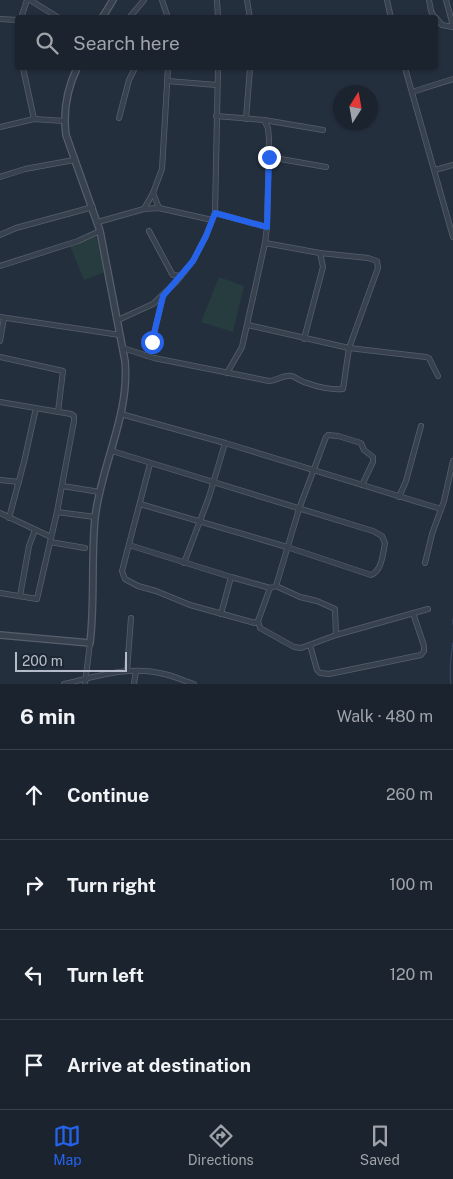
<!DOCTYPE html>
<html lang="en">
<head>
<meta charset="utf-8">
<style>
	:root { --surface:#1b232e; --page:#282f3a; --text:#f1f3f6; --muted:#a0a4aa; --line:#39404a; --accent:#2563eb }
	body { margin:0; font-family:"Public Sans",sans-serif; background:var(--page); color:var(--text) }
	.compass { position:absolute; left:333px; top:85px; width:45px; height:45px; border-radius:50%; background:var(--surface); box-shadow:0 1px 4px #0004; rotate:11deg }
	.scale { position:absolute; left:15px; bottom:12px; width:112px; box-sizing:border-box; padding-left:5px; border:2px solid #b4bcc9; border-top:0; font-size:14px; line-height:18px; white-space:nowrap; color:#b4bcc9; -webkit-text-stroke:4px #1d2633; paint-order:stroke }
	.stop { position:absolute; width:15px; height:15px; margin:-11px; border:4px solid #2563eb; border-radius:50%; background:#fff }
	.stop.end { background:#2563eb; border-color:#fff; box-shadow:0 1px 5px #0008 }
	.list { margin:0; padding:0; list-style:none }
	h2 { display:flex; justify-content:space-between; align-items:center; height:65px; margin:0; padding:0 20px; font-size:21px }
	h2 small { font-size:16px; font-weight:400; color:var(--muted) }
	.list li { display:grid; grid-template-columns:32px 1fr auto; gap:15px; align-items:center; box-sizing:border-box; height:90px; padding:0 20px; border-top:1px solid var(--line) }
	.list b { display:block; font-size:19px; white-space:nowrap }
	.list em { font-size:16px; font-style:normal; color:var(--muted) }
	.icon { flex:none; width:28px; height:28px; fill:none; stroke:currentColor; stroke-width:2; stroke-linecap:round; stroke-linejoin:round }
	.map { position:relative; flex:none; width:453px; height:684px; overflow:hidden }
	.search { position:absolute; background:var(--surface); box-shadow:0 1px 4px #0004; left:15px; right:15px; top:15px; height:55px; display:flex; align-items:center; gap:12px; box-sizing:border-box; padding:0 18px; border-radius:5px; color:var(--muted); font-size:19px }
	.sheet { height:425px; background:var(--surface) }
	nav { display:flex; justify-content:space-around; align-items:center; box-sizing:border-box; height:70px; border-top:1px solid var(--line); background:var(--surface); font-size:14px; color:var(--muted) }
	nav a { display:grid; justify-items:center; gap:2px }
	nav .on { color:var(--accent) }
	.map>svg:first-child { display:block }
</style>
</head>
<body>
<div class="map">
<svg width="453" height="684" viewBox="0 0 453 684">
	<rect width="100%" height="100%" fill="#242f3e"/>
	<g fill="#263c3f">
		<path d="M96,237L105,272L84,280L70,246Z"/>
		<path d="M219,277L244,286L233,332L201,322Z"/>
	</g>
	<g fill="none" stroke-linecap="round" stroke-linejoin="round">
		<g stroke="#394c67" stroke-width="1">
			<path d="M453,619V624"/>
			<path d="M451,684C449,671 451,656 453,643"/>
		</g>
		<g stroke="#565f6c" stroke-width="6">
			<g id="minor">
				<path d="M30,0L59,18"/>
				<path d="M162,0L168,18"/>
				<path d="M217,0L218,18"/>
				<path d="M247,0L250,18"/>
				<path d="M387,0L391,18"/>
				<path d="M429,0L431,11L435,18"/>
				<path d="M446,0L453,26"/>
				<path d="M21,18L27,0"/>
				<path d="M129,18L144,0"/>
				<path d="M436,18L442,25L453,27"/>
				<path d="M0,19L18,20"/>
				<path d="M23,68L34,119"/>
				<path d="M405,68L453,237"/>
				<path d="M167,81L217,85"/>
				<path d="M412,92L453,79"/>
				<path d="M216,116L264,120L268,128L269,139L267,227L265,243L242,347L227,373"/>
				<path d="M119,118L129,80L135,68"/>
				<path d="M246,119L250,68"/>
				<path d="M264,120L323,130"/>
				<path d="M0,127L34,119L64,121"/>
				<path d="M269,157L326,167"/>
				<path d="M435,170L453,165"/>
				<path d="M0,177L25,169L74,160"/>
				<path d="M153,193L159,208"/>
				<path d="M144,209L159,208L212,220"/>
				<path d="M215,213L267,227"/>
				<path d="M98,222L144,209L153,193L162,169L168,68"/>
				<path d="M149,231L171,272L173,275L181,276"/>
				<path d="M0,235L16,228L93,207"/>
				<path d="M0,266L78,241L100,231"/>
				<path d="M0,317L120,335"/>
				<path d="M118,320L153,304L176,282L193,261L206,236L215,213L218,68"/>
				<path d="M248,325L349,348L426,357L429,358L438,376"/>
				<path d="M304,339L323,267L320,253"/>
				<path d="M0,341L4,318"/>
				<path d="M123,348L154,358L269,381C276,381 284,374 292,376C297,378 302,382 307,383C317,387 332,390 343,389L349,348L378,268L377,261L368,258L320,253L265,243"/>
				<path d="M147,356L152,342L163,296"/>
				<path d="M0,357L63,371L58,412"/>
				<path d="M0,402L71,414L74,416V421L57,512L37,599L0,593"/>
				<path d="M121,414L225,443L441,509"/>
				<path d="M112,451L373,531L382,536L385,543C383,553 382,571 371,575L287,547L140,504"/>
				<path d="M150,464L122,571L125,579L138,586L156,591L190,605L255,623L258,621L270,588"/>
				<path d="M0,480L19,482"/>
				<path d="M62,486L100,492"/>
				<path d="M399,497L406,481L421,426"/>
				<path d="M57,512L95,517"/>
				<path d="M0,513L51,537"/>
				<path d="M9,518L24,462L36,408"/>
				<path d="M50,542L85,548"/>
				<path d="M129,545L231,577L270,588L276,586L300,597L317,601L335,609L336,635"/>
				<path d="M184,563L209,497L225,443"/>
				<path d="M425,563L432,534L444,501L453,461"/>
				<path d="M276,586L299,509L326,437L328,435L338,436L361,443L364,450L373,457V462L362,485"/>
				<path d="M20,596L29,546L35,530"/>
				<path d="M221,614L231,577"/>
				<path d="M258,621L260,628L294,647L301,648L336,635L428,609"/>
				<path d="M310,645L317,670L320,673L329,674L421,655L424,651V646L413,613"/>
				<path d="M127,671L131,618"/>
				<path d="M64,684C98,676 130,665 164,674C174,676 184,681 194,684"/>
				<path d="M85,684L90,643"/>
				<path d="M134,684L136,671"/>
			</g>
		</g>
		<g stroke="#565f6c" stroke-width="8">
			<g id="tertiary">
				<path d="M102,18L113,0"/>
				<path d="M0,635L90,643C95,602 91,559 95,518C101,465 130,415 125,361L100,231L66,135C63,112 67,89 77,68"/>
			</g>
		</g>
		<use href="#minor" stroke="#38414e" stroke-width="4.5"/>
		<use href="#tertiary" stroke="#38414e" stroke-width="5.5"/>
	</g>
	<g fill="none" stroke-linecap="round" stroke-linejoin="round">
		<path stroke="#2563eb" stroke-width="6" d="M152,342L163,296L193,261L206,236L215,213L267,227L269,157"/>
	</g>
</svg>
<svg class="compass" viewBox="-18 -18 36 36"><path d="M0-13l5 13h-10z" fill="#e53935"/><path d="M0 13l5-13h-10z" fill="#a0a4aa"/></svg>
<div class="scale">200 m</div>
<div class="stop" style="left:152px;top:342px"></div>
<div class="stop end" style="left:269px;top:157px"></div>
<div class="search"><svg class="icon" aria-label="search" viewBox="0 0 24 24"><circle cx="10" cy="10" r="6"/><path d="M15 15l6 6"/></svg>Search here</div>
</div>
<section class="sheet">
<h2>6 min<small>Walk · 480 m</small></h2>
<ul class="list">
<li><svg class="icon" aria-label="ahead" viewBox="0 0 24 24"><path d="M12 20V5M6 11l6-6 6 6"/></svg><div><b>Continue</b></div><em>260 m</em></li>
<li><svg class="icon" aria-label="right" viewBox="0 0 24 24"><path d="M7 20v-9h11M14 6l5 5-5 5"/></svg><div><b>Turn right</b></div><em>100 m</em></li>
<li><svg class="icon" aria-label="left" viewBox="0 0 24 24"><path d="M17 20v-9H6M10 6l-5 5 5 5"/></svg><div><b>Turn left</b></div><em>120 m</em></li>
<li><svg class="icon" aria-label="arrive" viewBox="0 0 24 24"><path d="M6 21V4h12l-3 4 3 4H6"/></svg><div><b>Arrive at destination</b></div></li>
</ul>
</section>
<nav>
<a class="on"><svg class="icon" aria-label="map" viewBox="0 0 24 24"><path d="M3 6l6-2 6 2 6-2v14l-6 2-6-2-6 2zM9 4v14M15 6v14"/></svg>Map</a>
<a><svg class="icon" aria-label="directions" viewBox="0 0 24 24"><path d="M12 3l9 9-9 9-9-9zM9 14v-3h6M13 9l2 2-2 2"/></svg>Directions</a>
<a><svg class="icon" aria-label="saved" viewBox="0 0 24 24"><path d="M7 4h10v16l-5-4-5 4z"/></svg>Saved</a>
</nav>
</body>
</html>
